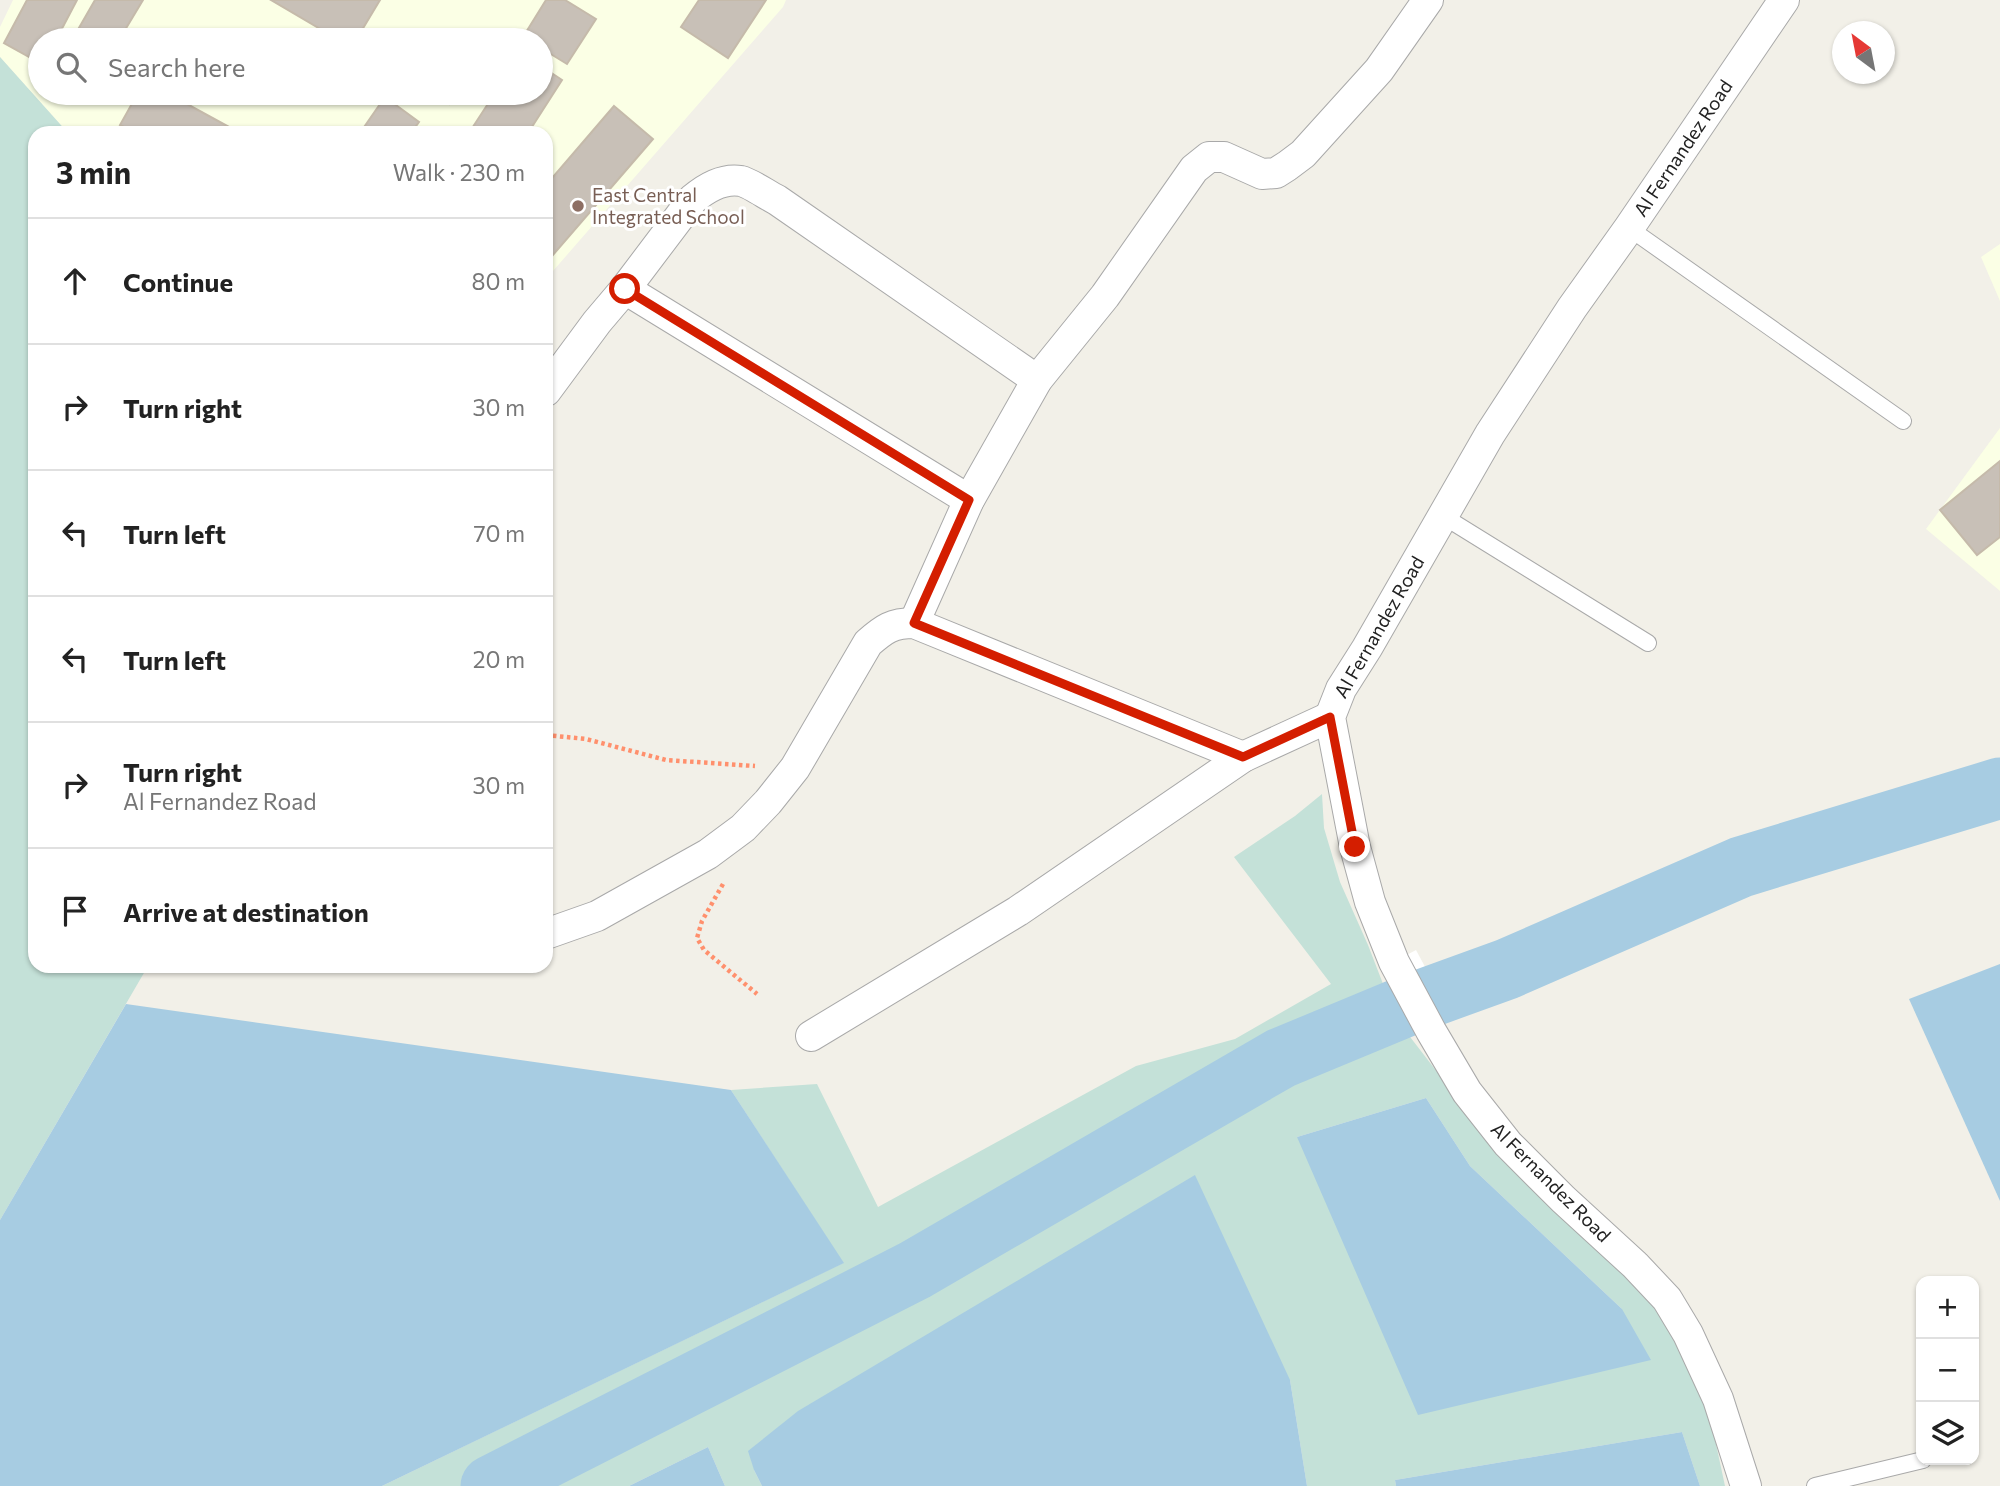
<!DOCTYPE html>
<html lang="en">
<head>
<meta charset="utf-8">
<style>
	:root { --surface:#fff; --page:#f6f6f6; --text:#222; --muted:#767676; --line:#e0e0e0 }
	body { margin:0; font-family:Commissioner,sans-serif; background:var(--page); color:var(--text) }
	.controls { position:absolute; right:21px; bottom:21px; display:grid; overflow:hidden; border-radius:14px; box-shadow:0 2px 5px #0004 }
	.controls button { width:63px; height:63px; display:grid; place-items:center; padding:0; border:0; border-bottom:2px solid var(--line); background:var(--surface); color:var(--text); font:35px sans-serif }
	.compass { position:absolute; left:1832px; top:21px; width:63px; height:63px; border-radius:50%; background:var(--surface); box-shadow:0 2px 5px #0004; rotate:328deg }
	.stop { position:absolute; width:21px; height:21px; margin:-16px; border:5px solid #d41e00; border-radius:50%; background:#fff }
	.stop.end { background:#d41e00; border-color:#fff; box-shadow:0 2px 7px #0008 }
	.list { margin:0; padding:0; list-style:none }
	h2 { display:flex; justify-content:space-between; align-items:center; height:91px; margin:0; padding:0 28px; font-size:30px }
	h2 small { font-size:23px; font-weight:400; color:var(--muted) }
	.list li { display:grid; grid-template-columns:46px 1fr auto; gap:21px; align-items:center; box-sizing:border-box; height:126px; padding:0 28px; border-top:2px solid var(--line) }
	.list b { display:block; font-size:26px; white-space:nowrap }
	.list p { margin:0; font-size:23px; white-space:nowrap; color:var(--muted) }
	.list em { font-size:23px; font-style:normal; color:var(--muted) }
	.icon { flex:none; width:38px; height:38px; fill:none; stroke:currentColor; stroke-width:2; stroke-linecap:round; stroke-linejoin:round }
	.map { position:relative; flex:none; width:2000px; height:1486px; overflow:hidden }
	.search { position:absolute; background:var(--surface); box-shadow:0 2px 5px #0004; left:28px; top:28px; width:525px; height:77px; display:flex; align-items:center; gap:18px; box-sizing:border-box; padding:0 24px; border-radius:38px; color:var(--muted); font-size:26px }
	.panel { position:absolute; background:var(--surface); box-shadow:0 2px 5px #0004; left:28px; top:126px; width:525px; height:847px; border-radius:21px }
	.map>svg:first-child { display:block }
</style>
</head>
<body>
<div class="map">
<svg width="2000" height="1486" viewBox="0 0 2000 1486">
	<rect width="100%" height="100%" fill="#f2f0e8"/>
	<g fill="#fbffe5" fill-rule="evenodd">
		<path d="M13,0H786L783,7L546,279V133H68L0,57V27ZM40,40H541V93H40Z"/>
		<path d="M2000,244V301L1981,257Z"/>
		<path d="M2000,428V591L1926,529Z"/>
	</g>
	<g fill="#c4e1d8" fill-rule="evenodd">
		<path d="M0,57L68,133H35V966H148L0,1220Z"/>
		<path d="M1322,794L1324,828L1340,882L1368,945L1397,1020L1441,1077L1457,1092L1653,1297L1707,1402L1725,1486H1700L1682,1432L1395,1480L1396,1486H1307L1290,1380L754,1470L762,1486H725L708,1447L629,1486H382L843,1263L731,1090L817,1084L878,1207L1136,1066L1235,1039L1331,984L1234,857L1295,816ZM1426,1098L1470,1166L1622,1309L1297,1137Z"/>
	</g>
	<g fill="#a7cce2">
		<path d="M2000,964V1201L1909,999Z"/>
		<path d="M126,1004L731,1090L844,1263L382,1486H0V1220Z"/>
		<path d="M1426,1098L1470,1166L1622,1309L1651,1360L1418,1415L1297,1137Z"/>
		<path d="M1195,1175L1290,1380L1307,1486H762L754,1470L748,1451L798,1411Z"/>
		<path d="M1682,1432L1700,1486H1396L1395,1480Z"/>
		<path d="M708,1447L725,1486H629Z"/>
	</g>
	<path fill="#fff" d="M1416,950L1453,1019L1421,1037L1384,967Z"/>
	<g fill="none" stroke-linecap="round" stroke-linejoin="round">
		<path stroke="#a7cce2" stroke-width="61" d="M491,1486L915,1270L1281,1058L1416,1002L1507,969L1741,867L2000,788"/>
	</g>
	<g fill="#c8c0b7" stroke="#c5baaa" stroke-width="2">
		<path d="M27,0H77L56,40H40V63L4,43Z"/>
		<path d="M95,0H143L119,40H72Z"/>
		<path d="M271,0H380L356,40H339Z"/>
		<path d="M546,0H565L596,19L567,64L541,48V40H529L523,37Z"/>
		<path d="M699,0H766L728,58L681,27Z"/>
		<path d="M426,30L445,40H420Z"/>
		<path d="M541,66L562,80L528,133H469L495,93H541Z"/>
		<path d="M138,93H167L240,133H135L120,125Z"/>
		<path d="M428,93H455L449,104Z"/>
		<path d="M385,97L419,122L411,133H360Z"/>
		<path d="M614,106L653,139L546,263V185Z"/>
		<path d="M2000,461V537L1977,555L1940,510Z"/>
	</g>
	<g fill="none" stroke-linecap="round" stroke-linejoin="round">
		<g stroke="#a9a9a9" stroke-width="18">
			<g id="service">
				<path d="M1629,228L1903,421"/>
				<path d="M1443,516L1648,643"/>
				<path d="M1815,1486L1923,1460"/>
			</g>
		</g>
		<g stroke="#a9a9a9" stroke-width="32">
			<g id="minor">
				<path d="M625,289L969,500"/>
				<path d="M546,391L597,322L625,289L693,199C706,188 723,178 741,181C750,183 767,195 777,200L1037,380"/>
				<path d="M914,623L969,500L1037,380L1105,296L1194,169L1209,157H1224L1262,174L1276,173L1287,166L1303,154L1379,70L1428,0"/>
				<path d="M546,934L597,916L708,854L743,828L768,802L795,768L868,643C884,629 892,623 914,623L1243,757"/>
				<path d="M811,1036L1018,911L1243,757L1330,717"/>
				<path d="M1746,1486L1718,1399L1688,1334L1667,1299L1635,1265L1563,1199L1508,1144L1467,1092L1431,1031L1394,962L1370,902L1355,847L1330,717L1341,689L1367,648L1490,434L1572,308L1629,228L1784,0"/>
			</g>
		</g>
		<g stroke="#ff906d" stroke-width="4.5" stroke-dasharray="3.5 3.5" stroke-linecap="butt">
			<path d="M546,735L586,739L666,760L755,766"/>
			<path d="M723,884L702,921L697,938L704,950L757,994"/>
		</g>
		<use href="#service" stroke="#fff" stroke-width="16"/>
		<use href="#minor" stroke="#fff" stroke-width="30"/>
	</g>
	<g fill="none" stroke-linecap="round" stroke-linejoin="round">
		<path stroke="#d41e00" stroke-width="9" d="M625,289L969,500L914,623L1243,757L1330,717L1355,847"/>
	</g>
	<circle fill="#8d6e63" stroke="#fff" stroke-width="2.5" cx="578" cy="206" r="7"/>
	<g text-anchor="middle" stroke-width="6" stroke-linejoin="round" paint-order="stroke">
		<g font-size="19" fill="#222" stroke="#fff">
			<text transform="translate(1683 148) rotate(-56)" y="7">Al Fernandez Road</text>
			<text transform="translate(1379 627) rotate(-60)" y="7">Al Fernandez Road</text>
			<text transform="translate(1551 1182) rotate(45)" y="7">Al Fernandez Road</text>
		</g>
		<g font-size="19" fill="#785e54" stroke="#fff" text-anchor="start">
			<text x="592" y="202">East Central<tspan x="592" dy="22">Integrated School</tspan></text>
		</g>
	</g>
</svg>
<div class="controls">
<button>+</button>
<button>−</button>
<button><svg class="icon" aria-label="layers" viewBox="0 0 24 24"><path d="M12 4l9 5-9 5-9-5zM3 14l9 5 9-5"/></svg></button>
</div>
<svg class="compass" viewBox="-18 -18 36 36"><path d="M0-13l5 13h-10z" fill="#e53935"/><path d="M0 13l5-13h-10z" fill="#767676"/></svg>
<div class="stop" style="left:625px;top:289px"></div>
<div class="stop end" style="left:1355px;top:847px"></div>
<div class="search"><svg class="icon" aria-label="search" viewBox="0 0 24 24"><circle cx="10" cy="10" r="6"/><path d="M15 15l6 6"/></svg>Search here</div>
<section class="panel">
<h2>3 min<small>Walk · 230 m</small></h2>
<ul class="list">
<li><svg class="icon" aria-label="ahead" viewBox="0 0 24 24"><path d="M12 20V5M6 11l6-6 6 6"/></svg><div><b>Continue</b></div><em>80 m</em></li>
<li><svg class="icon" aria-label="right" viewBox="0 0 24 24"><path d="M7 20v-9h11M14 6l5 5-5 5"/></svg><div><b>Turn right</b></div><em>30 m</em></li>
<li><svg class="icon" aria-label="left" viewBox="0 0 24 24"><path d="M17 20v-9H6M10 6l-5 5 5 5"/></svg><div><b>Turn left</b></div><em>70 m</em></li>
<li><svg class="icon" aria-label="left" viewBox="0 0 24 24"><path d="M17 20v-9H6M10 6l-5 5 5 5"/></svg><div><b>Turn left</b></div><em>20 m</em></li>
<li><svg class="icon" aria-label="right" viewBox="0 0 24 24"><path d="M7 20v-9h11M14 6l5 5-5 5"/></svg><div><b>Turn right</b><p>Al Fernandez Road</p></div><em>30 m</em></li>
<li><svg class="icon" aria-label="arrive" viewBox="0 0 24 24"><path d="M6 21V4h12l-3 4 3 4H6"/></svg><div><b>Arrive at destination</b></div></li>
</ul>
</section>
</div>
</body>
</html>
